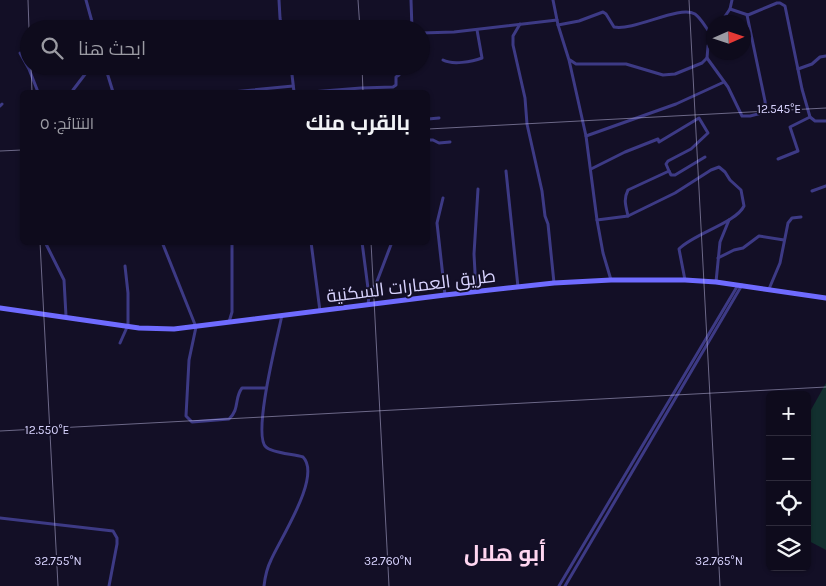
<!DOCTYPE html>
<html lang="ar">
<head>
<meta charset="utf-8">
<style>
	:root { --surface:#0e0b1c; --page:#1c1929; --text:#f1f3f6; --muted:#9b9ba3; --line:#2e2b3b }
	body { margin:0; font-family:Karla,Cairo,sans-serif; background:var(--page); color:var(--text); direction:rtl }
	.controls { position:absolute; right:15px; bottom:15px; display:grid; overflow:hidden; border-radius:8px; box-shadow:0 1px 4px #0004 }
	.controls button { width:45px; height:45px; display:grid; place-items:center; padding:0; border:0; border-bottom:1px solid var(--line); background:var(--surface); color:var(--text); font:25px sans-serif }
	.compass { position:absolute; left:706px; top:15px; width:45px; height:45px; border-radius:50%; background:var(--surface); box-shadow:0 1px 4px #0004; rotate:87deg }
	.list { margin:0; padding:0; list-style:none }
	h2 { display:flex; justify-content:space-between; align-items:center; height:65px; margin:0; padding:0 20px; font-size:21px }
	h2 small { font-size:16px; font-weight:400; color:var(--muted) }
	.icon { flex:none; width:28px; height:28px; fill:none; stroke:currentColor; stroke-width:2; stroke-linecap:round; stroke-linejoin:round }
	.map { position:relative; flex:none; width:826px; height:586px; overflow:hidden; direction:ltr }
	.search { position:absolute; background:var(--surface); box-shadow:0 1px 4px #0004; left:20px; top:20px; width:410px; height:55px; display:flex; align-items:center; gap:12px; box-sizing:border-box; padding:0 18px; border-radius:28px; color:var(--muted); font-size:19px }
	.panel { position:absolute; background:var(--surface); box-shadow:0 1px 4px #0004; left:20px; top:90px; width:410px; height:155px; border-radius:8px; direction:rtl }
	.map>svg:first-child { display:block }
</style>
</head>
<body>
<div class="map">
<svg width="826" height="586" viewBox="0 0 826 586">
	<rect width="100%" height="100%" fill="#130f26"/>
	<path fill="#12302f" d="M826,383V550L807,540V417Z"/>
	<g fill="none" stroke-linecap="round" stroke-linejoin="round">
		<g stroke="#3d3a85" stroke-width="3">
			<path d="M86,0L94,29"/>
			<path d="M279,0L280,18L282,29"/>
			<path d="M411,0L412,29"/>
			<path d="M553,0L558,25L569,60L586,136L597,220L603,253L611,280"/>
			<path d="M730,9L748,15L777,3H780L785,6L802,89L810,117L815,121H826"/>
			<path d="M721,22L730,9L732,0"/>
			<path d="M520,24L513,36V45L525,98L527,124L542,191L545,216L548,224L554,283"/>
			<path d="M558,25L579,21L603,12L606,14L614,27C635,31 679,5 695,14C702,19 706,29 712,35"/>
			<path d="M421,33L454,32L557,20"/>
			<path d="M20,53L29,69L38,92"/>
			<path d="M707,58L728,87L742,116H750L766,112L765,101L747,15"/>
			<path d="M443,60C452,65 472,62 482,58L477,30"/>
			<path d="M570,60L576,64H626L663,75L675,74L702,63L707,58L708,46L714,33"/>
			<path d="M105,66L113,92"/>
			<path d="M291,66L294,92"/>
			<path d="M798,69L812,64L820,57L826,56"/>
			<path d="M74,92L73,90L86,73L96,66"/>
			<path d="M232,92L293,86"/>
			<path d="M311,92L361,88L393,87L396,85V77L399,75"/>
			<path d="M0,106L2,104"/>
			<path d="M428,119L439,118"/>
			<path d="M586,136L676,104L724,82"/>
			<path d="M428,140H433L439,143L450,142"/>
			<path d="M778,159L798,151L790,127L810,117"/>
			<path d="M591,169L625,152L658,139L659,142L699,118L708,133L691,149L668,161L666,164L669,171L628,190C623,200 626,206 628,216"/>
			<path d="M506,171L518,287"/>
			<path d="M669,171L671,175H675L705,157"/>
			<path d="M812,191L826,186"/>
			<path d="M443,198L437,223L445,295"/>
			<path d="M597,220L628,216L675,193L711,170L719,167L725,172L730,180L741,190L744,206C736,223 693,234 679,249L685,280"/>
			<path d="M45,242L64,280L66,316"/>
			<path d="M162,242L196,327L189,360L186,416L192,422L229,419C240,409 234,398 242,388H266"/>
			<path d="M311,242L320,311"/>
			<path d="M362,242L369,296L368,305"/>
			<path d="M718,258L734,250L743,248L759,236L784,240"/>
			<path d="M716,282L720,242L729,220"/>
			<path d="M769,289L780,263L788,223L792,218L801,217"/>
			<path d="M476,291L474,254L478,189"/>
			<path d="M369,295L376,284L392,242"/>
			<path d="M229,322L232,312V242"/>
			<path d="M120,343L128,325V293L125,266"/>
			<path d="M0,518L113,531L117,538V544L109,586"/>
			<path d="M264,586C265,577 267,568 271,560C280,539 322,476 303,457C294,454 271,453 266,447C252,435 278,335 282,315"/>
			<path d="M559,586L738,285"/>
			<path d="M565,586L742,285"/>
		</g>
		<path stroke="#6f6bff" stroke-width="5" d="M0,308L139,328L174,329L445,295L554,283L611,280H685L716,282L826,298"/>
	</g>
	<path fill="none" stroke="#d9d4ff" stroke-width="1" stroke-opacity="0.45" d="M28,0L29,29M358,0L360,29M689,0L720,586M31,66L32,92M362,66L363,92M428,129L826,108M0,151L22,150M40,242L58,586M371,242L389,586M0,431L826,387"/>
	<g text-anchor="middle" stroke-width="4" stroke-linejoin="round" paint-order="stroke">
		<g font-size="18" fill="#d9d4ff" stroke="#130f26">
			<text transform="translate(411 286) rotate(-7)" y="6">طريق العمارات السكنية</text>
		</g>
		<g font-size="22" font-weight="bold" fill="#ffd6f0" stroke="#130f26">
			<text x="505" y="561">أبو هلال</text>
		</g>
	</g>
	<g font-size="12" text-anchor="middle" fill="#d9d4ff" stroke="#130f26" stroke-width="4" stroke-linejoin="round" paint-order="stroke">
		<text x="779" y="113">12.545°E</text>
		<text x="47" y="434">12.550°E</text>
		<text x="58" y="565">32.755°N</text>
		<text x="388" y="565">32.760°N</text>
		<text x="719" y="565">32.765°N</text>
	</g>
</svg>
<div class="controls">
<button>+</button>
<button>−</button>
<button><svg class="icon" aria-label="locate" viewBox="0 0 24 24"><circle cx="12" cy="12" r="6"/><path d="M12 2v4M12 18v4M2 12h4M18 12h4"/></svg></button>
<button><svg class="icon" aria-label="layers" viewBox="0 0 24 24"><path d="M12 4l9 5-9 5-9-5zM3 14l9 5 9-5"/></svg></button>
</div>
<svg class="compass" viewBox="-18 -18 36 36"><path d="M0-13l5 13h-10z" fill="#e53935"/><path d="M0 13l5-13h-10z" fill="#9b9ba3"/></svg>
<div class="search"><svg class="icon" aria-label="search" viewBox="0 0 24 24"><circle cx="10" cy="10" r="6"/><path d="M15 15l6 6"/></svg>ابحث هنا</div>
<section class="panel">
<h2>بالقرب منك<small>النتائج: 0</small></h2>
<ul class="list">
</ul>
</section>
</div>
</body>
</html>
